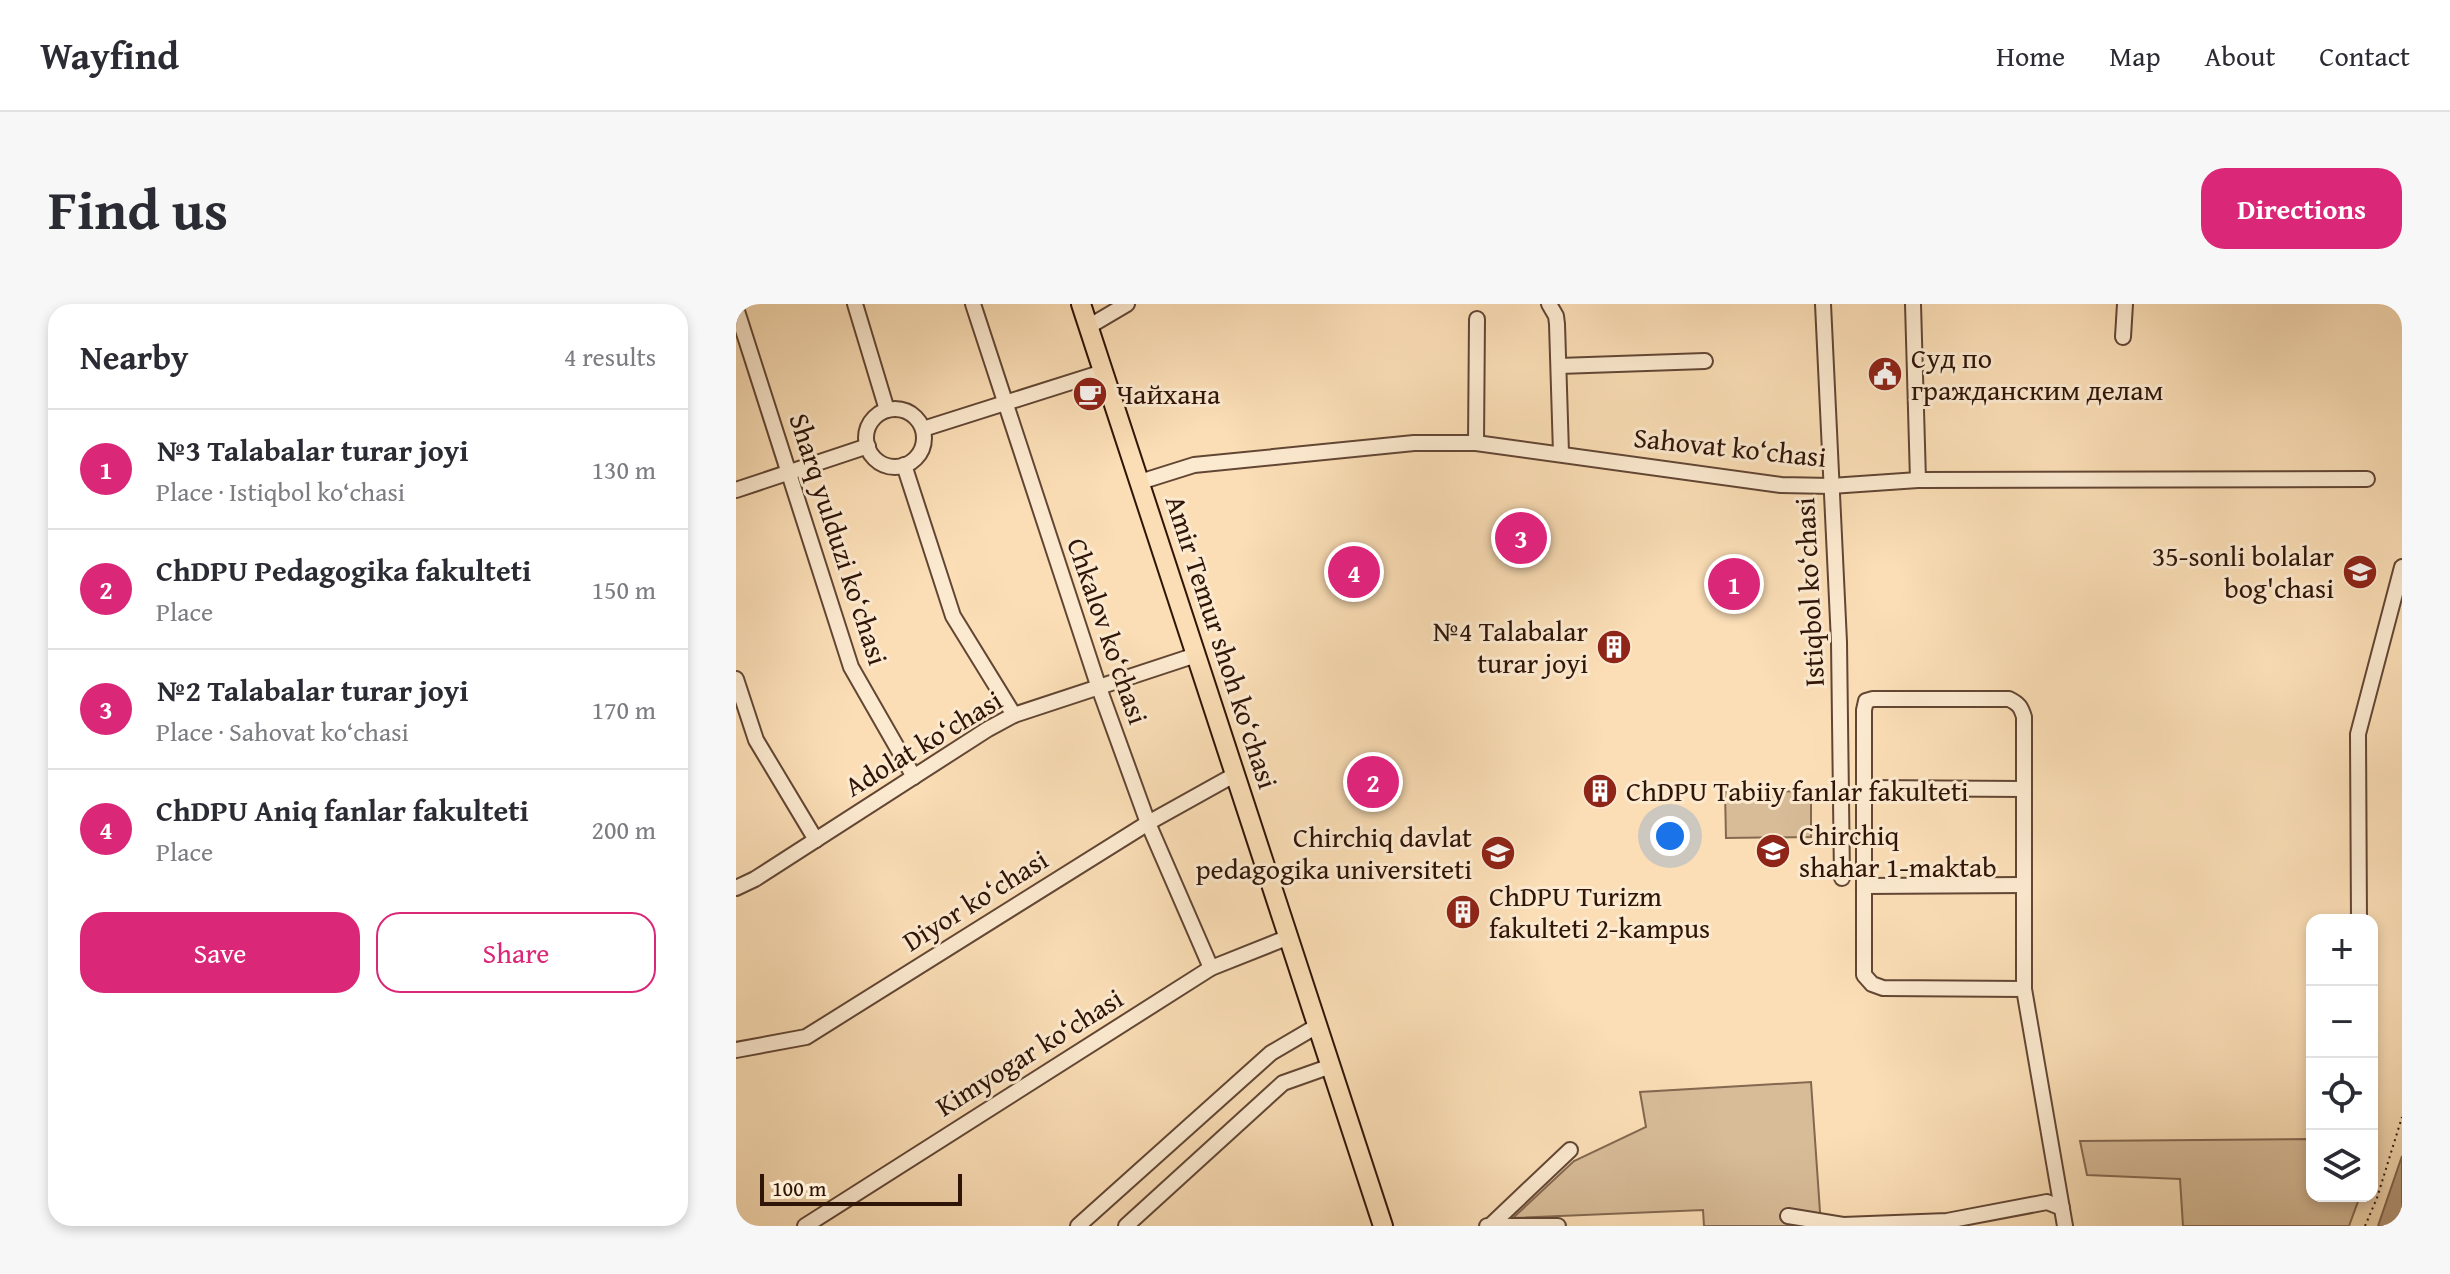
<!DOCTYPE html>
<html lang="en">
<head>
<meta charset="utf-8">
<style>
	:root { --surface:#fff; --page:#f7f7f7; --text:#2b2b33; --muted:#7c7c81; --line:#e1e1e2; --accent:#db2777 }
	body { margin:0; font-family:"Gentium Book Plus",serif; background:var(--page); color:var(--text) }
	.controls { position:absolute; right:24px; bottom:24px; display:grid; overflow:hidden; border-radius:16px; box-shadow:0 4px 12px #0003 }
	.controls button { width:72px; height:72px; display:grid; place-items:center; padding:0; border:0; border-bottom:2px solid var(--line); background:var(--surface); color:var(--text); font:40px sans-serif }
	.scale { position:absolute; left:24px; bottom:20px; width:202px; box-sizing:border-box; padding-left:8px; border:4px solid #2f1408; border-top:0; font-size:22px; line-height:28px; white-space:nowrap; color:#2f1408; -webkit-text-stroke:6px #fcead0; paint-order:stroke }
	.you { position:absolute; left:934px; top:532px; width:28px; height:28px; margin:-20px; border:6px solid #fff; border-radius:50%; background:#1a73e8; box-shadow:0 0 0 12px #1a73e833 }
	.badge { display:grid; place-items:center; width:52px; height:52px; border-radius:50%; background:var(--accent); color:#fff; font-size:26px; font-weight:700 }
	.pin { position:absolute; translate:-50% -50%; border:4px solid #fff; box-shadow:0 2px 8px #0006 }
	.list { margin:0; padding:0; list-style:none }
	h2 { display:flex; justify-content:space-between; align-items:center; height:104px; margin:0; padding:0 32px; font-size:34px }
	h2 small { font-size:26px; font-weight:400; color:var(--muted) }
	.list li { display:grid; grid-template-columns:52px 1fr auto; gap:24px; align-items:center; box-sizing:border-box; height:120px; padding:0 32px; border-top:2px solid var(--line) }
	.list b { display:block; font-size:30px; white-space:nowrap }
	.list p { margin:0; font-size:26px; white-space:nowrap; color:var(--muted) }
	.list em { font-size:26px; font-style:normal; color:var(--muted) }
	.actions { display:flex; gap:16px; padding:24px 32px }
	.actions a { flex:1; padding:18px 0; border:2px solid var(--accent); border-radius:24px; text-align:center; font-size:28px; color:var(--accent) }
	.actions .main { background:var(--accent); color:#fff }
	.icon { flex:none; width:44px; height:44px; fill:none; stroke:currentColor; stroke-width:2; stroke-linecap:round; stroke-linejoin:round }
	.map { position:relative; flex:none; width:1666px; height:922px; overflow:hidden; border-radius:24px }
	header { display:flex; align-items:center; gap:48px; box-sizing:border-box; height:112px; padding:0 40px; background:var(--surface); border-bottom:2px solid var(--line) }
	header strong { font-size:38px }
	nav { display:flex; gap:44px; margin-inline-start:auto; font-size:28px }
	.intro { display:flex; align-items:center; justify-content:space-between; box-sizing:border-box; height:192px; padding:0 48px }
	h1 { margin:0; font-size:56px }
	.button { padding:20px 36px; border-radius:24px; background:var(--accent); color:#fff; font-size:28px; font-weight:700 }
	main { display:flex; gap:48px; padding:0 48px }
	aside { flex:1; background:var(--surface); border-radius:24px; box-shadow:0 4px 12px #0003 }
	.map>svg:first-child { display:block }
</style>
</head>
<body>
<header>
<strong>Wayfind</strong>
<nav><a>Home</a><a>Map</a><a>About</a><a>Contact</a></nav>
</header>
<div class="intro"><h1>Find us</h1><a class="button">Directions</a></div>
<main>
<aside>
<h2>Nearby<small>4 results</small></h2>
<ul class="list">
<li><span class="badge">1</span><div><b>№3 Talabalar turar joyi</b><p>Place · Istiqbol ko‘chasi</p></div><em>130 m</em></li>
<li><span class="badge">2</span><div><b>ChDPU Pedagogika fakulteti</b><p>Place</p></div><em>150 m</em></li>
<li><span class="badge">3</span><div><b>№2 Talabalar turar joyi</b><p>Place · Sahovat ko‘chasi</p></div><em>170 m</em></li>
<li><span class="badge">4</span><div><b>ChDPU Aniq fanlar fakulteti</b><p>Place</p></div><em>200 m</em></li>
</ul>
<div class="actions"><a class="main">Save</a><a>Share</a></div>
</aside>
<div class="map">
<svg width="1666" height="922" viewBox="0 0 1666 922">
	<rect width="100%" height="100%" fill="#fbdeb6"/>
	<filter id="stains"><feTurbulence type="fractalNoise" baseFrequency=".0025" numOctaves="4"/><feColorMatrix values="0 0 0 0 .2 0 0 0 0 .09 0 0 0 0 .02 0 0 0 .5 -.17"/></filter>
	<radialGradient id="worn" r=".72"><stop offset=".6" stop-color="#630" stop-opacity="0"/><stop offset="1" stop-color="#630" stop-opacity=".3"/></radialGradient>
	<g fill="#d8bc98" stroke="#846850" stroke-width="2">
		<path d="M1075,487V533L990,534L989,488Z"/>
		<path d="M1075,778L1085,922H968L967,906L777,914L838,857L910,823L904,788Z"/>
		<path d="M1576,835V892H1624L1613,922H1447L1444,875L1351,871L1344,837Z"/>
	</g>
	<path fill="#b6997b" stroke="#80644d" stroke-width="2" d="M1666,852V922H1642Z"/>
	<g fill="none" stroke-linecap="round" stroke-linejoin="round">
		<g stroke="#624634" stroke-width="18">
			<g id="minor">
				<path d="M119,0L151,106"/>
				<path d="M237,0L362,381L412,519L475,664"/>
				<path d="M813,0L820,12L821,20L825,149"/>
				<path d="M1087,0L1103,338L1106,574"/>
				<path d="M1177,0L1182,176"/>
				<path d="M0,4L115,363L178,473"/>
				<path d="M352,23L391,0"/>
				<path d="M1387,33L1389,0"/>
				<path d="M823,62L969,57"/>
				<circle cx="159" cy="134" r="29"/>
				<path d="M187,125L367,68"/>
				<path d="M740,139L741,15"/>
				<path d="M168,161L217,312L278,411"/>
				<path d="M404,178L458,161L678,139H740L1045,181L1095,182L1182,176L1631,175"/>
				<path d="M0,186L132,142"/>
				<path d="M0,375L20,436L80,536"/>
				<path d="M1128,484L1288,485"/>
				<path d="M1128,582L1288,581"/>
				<path d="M0,584L19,575L252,425L278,411L460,351"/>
				<path d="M1623,616L1622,430L1666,263"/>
				<path d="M1288,685L1147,684L1136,680L1128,671V406L1130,397L1137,395H1273C1283,400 1285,403 1288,413V685L1329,922"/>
				<path d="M0,746L70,733L412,519L500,470"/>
				<path d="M1052,912L1107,921L1211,917L1311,898L1326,904"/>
				<path d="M756,920L834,846"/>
				<path d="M69,922L475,664L553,633"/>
				<path d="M342,922L535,749L581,722"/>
				<path d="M390,922L547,779L595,762"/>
				<path d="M751,922H822"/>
			</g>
		</g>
		<g stroke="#2f1408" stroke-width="22">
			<path id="major" d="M345,0L647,922"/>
		</g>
		<path stroke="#2f1408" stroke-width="2" stroke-dasharray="2 4" stroke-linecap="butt" d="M1629,922L1641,894L1666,813"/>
		<use href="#minor" stroke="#fcead0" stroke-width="14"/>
		<use href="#major" stroke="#fbdeb6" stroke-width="18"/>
	</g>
	<defs>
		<g id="civic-disc" transform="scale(1.8)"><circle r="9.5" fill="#8f2418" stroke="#fcead0"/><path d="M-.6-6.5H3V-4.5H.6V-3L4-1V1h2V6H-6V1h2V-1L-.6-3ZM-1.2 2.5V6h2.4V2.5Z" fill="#fff"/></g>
		<g id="cafe-disc" transform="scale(1.8)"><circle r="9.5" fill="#8f2418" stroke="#fcead0"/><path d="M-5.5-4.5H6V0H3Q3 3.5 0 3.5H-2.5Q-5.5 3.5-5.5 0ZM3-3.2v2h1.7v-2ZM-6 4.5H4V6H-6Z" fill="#fff"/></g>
		<g id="school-disc" transform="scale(1.8)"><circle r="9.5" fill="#8f2418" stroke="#fcead0"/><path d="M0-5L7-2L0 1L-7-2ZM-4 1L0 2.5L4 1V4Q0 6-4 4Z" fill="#fff"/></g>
		<g id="building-disc" transform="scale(1.8)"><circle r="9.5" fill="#8f2418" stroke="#fcead0"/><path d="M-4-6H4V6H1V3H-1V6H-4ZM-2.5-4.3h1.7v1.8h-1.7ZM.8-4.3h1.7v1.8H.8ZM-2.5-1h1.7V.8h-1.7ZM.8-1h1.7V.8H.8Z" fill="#fff"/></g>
		<g id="university-disc" transform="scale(1.8)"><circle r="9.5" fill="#8f2418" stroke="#fcead0"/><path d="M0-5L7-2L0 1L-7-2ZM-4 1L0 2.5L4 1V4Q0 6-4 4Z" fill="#fff"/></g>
	</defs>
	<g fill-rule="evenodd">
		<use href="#civic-disc" x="1149" y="70"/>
		<use href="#cafe-disc" x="354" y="90"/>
		<use href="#school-disc" x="1624" y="268"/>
		<use href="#building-disc" x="878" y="343"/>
		<use href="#building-disc" x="864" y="487"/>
		<use href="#school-disc" x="1037" y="547"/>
		<use href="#university-disc" x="762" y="549"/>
		<use href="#building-disc" x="727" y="608"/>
	</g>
	<g text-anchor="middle" stroke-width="6" stroke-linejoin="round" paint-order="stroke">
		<g font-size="28" fill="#2f1408" stroke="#fcead0" text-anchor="start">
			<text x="1175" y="64">Суд по<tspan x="1175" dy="32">гражданским делам</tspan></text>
			<text x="380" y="100">Чайхана</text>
			<text x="1598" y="262" text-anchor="end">35-sonli bolalar<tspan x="1598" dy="32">bog'chasi</tspan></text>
			<text x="852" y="337" text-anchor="end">№4 Talabalar<tspan x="852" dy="32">turar joyi</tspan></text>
			<text x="890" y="497">ChDPU Tabiiy fanlar fakulteti</text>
			<text x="1063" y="541">Chirchiq<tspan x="1063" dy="32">shahar 1-maktab</tspan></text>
			<text x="736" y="543" text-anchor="end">Chirchiq davlat<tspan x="736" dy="32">pedagogika universiteti</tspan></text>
			<text x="753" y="602">ChDPU Turizm<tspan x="753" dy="32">fakulteti 2-kampus</tspan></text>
		</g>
		<g font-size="28" fill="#2f1408" stroke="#fcead0">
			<text transform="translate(994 143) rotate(6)" y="10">Sahovat ko‘chasi</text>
			<text transform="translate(103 235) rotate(72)" y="10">Sharq yulduzi ko‘chasi</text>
			<text transform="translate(1073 288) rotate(-93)" y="10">Istiqbol ko‘chasi</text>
			<text transform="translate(372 327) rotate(71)" y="10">Chkalov ko‘chasi</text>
			<text transform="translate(486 338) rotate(72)" y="10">Amir Temur shoh ko‘chasi</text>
			<text transform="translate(187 439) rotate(-31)" y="10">Adolat ko‘chasi</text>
			<text transform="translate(239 596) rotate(-32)" y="10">Diyor ko‘chasi</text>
			<text transform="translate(293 748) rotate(-32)" y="10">Kimyogar ko‘chasi</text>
		</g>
	</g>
	<rect width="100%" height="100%" filter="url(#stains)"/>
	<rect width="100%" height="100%" fill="url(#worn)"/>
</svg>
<div class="controls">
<button>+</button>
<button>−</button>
<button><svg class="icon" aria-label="locate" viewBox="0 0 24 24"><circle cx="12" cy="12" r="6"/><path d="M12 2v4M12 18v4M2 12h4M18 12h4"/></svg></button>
<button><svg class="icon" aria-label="layers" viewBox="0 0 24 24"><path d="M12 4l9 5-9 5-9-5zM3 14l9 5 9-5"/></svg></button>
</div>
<div class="scale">100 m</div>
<div class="you"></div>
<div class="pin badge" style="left:998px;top:280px">1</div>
<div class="pin badge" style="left:637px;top:478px">2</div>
<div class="pin badge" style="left:785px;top:234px">3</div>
<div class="pin badge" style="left:618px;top:268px">4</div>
</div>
</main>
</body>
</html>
